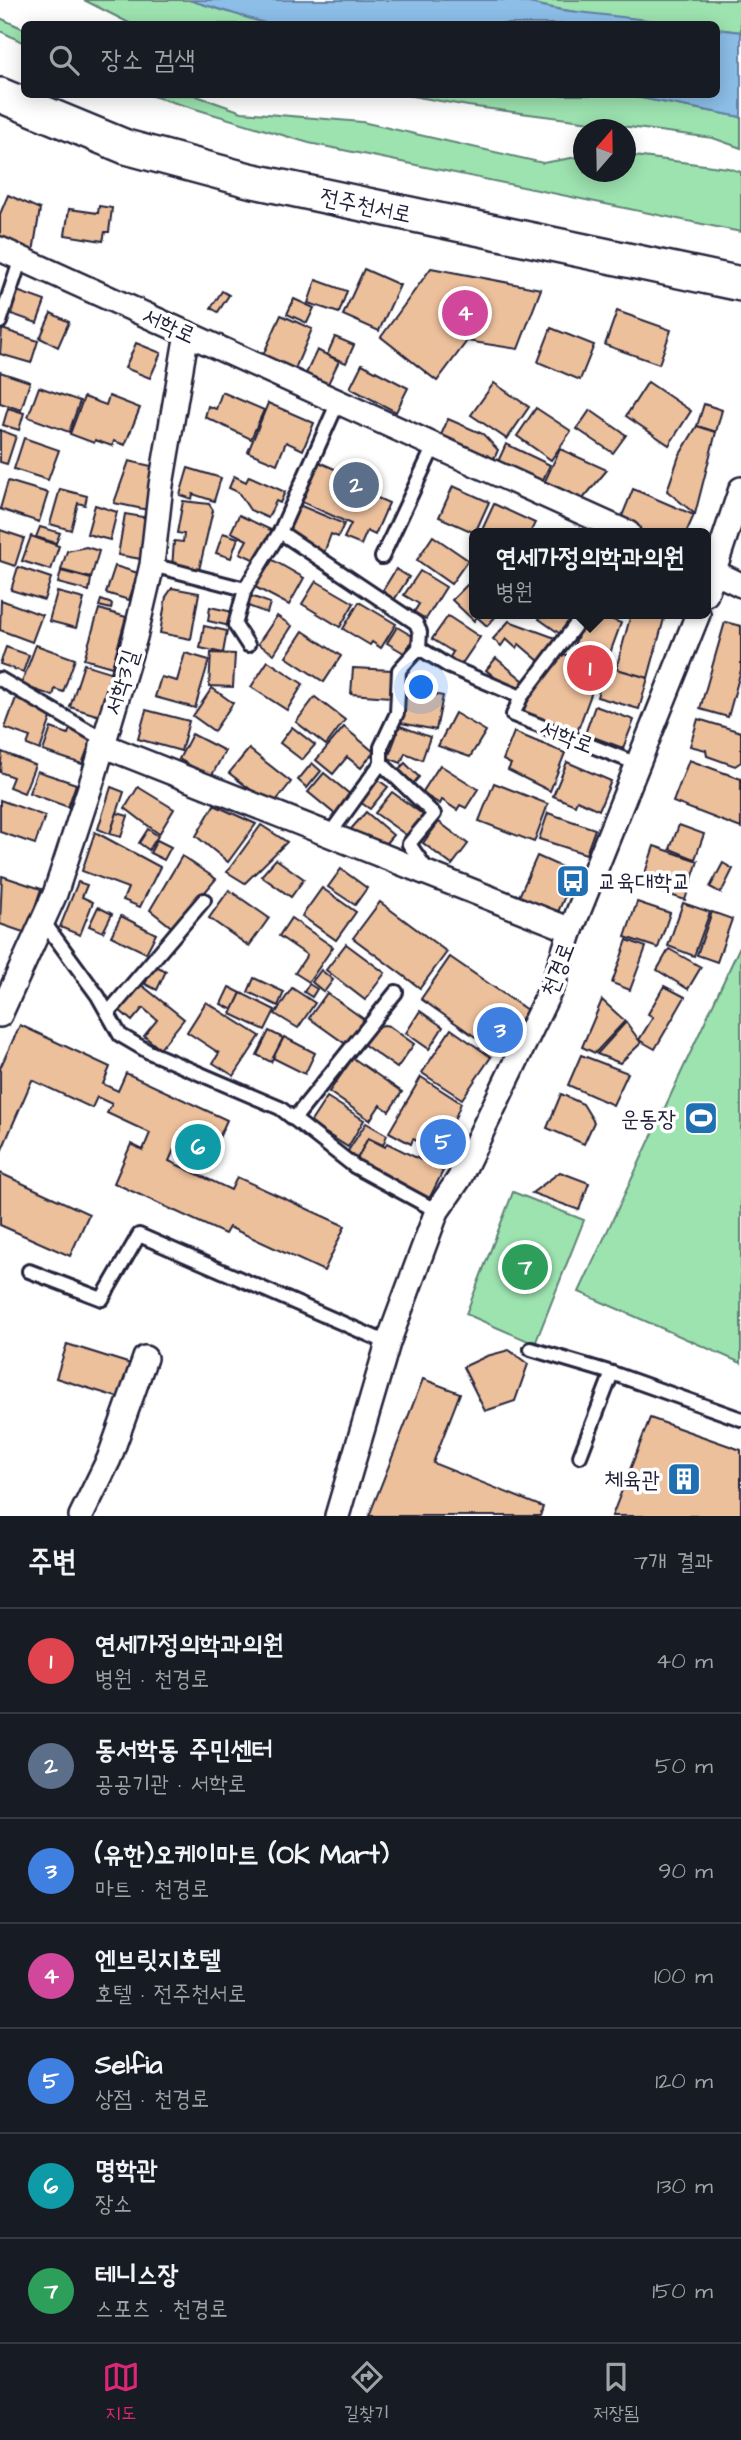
<!DOCTYPE html>
<html lang="ko">
<head>
<meta charset="utf-8">
<style>
	:root { --surface:#171b24; --page:#20242c; --text:#f1f3f6; --muted:#9ea1a6; --line:#363941; --accent:#db2777 }
	body { margin:0; font-family:"Architects Daughter","Poor Story",sans-serif; background:var(--page); color:var(--text) }
	.compass { position:absolute; left:573px; top:119px; width:63px; height:63px; border-radius:50%; background:var(--surface); box-shadow:0 4px 18px #0003; rotate:20deg }
	.you { position:absolute; left:422px; top:688px; width:24px; height:24px; margin:-18px; border:5px solid #fff; border-radius:50%; background:#1a73e8; box-shadow:0 0 0 10px #1a73e833 }
	.badge { display:grid; place-items:center; width:46px; height:46px; border-radius:50%; background:var(--accent); color:#fff; font-size:23px; font-weight:700 }
	.pin { position:absolute; translate:-50% -50%; border:4px solid #fff; box-shadow:0 2px 7px #0006 }
	.popup { position:absolute; left:469px; top:528px; width:242px; height:91px; box-sizing:border-box; display:grid; place-content:center; border-radius:10px; background:var(--surface); filter:drop-shadow(0 2px 5px #0005); font-size:23px; white-space:nowrap; color:var(--muted) }
	.popup b { font-size:26px; color:var(--text) }
	.popup::after { content:''; position:absolute; left:50%; top:100%; margin-left:-14px; border:14px solid transparent; border-top-color:var(--surface) }
	.list { margin:0; padding:0; list-style:none }
	h2 { display:flex; justify-content:space-between; align-items:center; height:91px; margin:0; padding:0 28px; font-size:30px }
	h2 small { font-size:23px; font-weight:400; color:var(--muted) }
	.list li { display:grid; grid-template-columns:46px 1fr auto; gap:21px; align-items:center; box-sizing:border-box; height:105px; padding:0 28px; border-top:2px solid var(--line) }
	.list b { display:block; font-size:26px; white-space:nowrap }
	.list p { margin:0; font-size:23px; white-space:nowrap; color:var(--muted) }
	.list em { font-size:23px; font-style:normal; color:var(--muted) }
	.icon { flex:none; width:38px; height:38px; fill:none; stroke:currentColor; stroke-width:2; stroke-linecap:round; stroke-linejoin:round }
	.map { position:relative; flex:none; width:741px; height:1516px; overflow:hidden }
	.search { position:absolute; background:var(--surface); box-shadow:0 4px 18px #0003; left:21px; right:21px; top:21px; height:77px; display:flex; align-items:center; gap:18px; box-sizing:border-box; padding:0 24px; border-radius:10px; color:var(--muted); font-size:26px }
	.sheet { height:826px; background:var(--surface) }
	nav { display:flex; justify-content:space-around; align-items:center; box-sizing:border-box; height:98px; border-top:2px solid var(--line); background:var(--surface); font-size:19px; color:var(--muted) }
	nav a { display:grid; justify-items:center; gap:4px }
	nav .on { color:var(--accent) }
	.map>svg:first-child { display:block }
</style>
</head>
<body>
<div class="map">
<svg width="741" height="1516" viewBox="0 0 741 1516">
	<rect width="100%" height="100%" fill="#fff"/>
	<filter id="ink" filterUnits="userSpaceOnUse"><feTurbulence type="fractalNoise" baseFrequency=".0143" numOctaves="2"/><feDisplacementMap in="SourceGraphic" scale="14" xChannelSelector="R" yChannelSelector="G"/><feConvolveMatrix kernelMatrix="1 2 1 2 8 2 1 2 1" color-interpolation-filters="sRGB"/></filter>
	<g filter="url(#ink)">
		<g fill="#9de3b0" stroke="#608276" stroke-width="2">
			<path d="M84,0H189L268,24H131Z"/>
			<path d="M515,0H740L741,32L717,29L716,24C649,24 580,15 515,0Z"/>
			<path d="M0,18L24,29V43L0,31Z"/>
			<path d="M149,95H194L242,112L362,122L543,163L583,156L584,172H626V155L728,168L741,172V232L309,143Z"/>
			<path d="M407,95H625L741,117V148L713,138L468,106Z"/>
			<path d="M741,944V1363L579,1292Z"/>
			<path d="M513,1192L584,1220L535,1344L466,1314Z"/>
		</g>
		<g fill="#8cbee8" stroke="#6280a3" stroke-width="2">
			<path d="M189,0H515L561,10L682,24H268Z"/>
			<path d="M717,29L741,32V117L625,95L716,94Z"/>
		</g>
		<g fill="#edc09c" stroke="#22223b" stroke-width="2">
			<path d="M8,195L40,209L33,252L0,238V214Z"/>
			<path d="M99,206L112,208L109,232H105L103,241L65,235L69,209L98,213Z"/>
			<path d="M431,268L541,289L518,349L467,341L437,381L381,337Z"/>
			<path d="M364,269L400,285L379,331L343,315Z"/>
			<path d="M316,280L347,291L339,313L308,303Z"/>
			<path d="M14,290L45,301L37,323L6,312Z"/>
			<path d="M222,291L229,295L218,312L211,308Z"/>
			<path d="M294,299L314,308L307,323L287,314Z"/>
			<path d="M617,311L671,330L659,364L605,345Z"/>
			<path d="M51,313L69,322L58,347L40,338Z"/>
			<path d="M281,315L312,329L295,369L263,355Z"/>
			<path d="M551,328L594,345L580,380L538,362Z"/>
			<path d="M2,329L38,341L31,363L0,354Z"/>
			<path d="M335,337L354,345L346,363L327,355Z"/>
			<path d="M136,343L161,353L150,378L125,368Z"/>
			<path d="M317,350L339,361L325,390L303,380Z"/>
			<path d="M362,364L408,388L396,412L350,388Z"/>
			<path d="M0,372L30,382L21,410L0,403Z"/>
			<path d="M648,382L691,411L669,445L626,416Z"/>
			<path d="M494,383L529,407L507,439L471,415Z"/>
			<path d="M39,387L80,401L69,432L28,417Z"/>
			<path d="M222,392L264,410L251,439L205,417L208,406L216,409Z"/>
			<path d="M109,396L140,408L125,445L114,441L112,446L95,440L94,443L70,434L84,397L106,405Z"/>
			<path d="M268,403L314,423L303,450L286,442L277,464L248,452Z"/>
			<path d="M704,404L722,410L716,432L697,426Z"/>
			<path d="M8,408L24,413L19,430L3,425Z"/>
			<path d="M536,408L571,431L551,460L517,436Z"/>
			<path d="M590,410L626,435L613,453L577,429Z"/>
			<path d="M448,419L483,434L498,450L491,466L438,442Z"/>
			<path d="M697,426L716,432L695,514L667,491L679,456Z"/>
			<path d="M0,430L16,436L7,464L0,462Z"/>
			<path d="M24,438L59,450L48,480L14,469Z"/>
			<path d="M506,444L550,465L539,488L495,468Z"/>
			<path d="M560,449L607,470L582,500L544,483Z"/>
			<path d="M129,461L151,466L148,510L114,503Z"/>
			<path d="M319,462L377,488L373,496L389,503L375,535L367,531L361,545L344,538L351,524L302,502Z"/>
			<path d="M188,468L221,478L214,501L193,494L192,499L180,495Z"/>
			<path d="M234,476L246,482L249,476L285,492L280,503L276,501L268,518L250,510L238,492L229,488Z"/>
			<path d="M8,481L48,493L39,522L0,509Z"/>
			<path d="M453,486L489,502L475,533L439,517Z"/>
			<path d="M60,489L87,496L85,505L78,503L71,530L50,524Z"/>
			<path d="M633,489L694,515L686,533H634L618,526Z"/>
			<path d="M183,501L209,504L213,510L199,570L172,568L174,541L183,542L184,534L177,533Z"/>
			<path d="M494,504L535,523L530,533L481,532Z"/>
			<path d="M95,505L117,512L110,540L87,534Z"/>
			<path d="M299,505L344,524L338,537L331,534L324,553L287,534Z"/>
			<path d="M125,514L149,518L141,559L118,555Z"/>
			<path d="M239,515L273,531L257,561L240,553L247,540L231,532Z"/>
			<path d="M40,527L60,533L56,543L36,537Z"/>
			<path d="M0,530L24,538L15,566L0,561Z"/>
			<path d="M223,533L238,538L231,558L216,553Z"/>
			<path d="M31,536L59,546L51,570L22,561Z"/>
			<path d="M433,536L468,560L451,584L417,560Z"/>
			<path d="M86,547L99,551L91,578L61,570L67,551Z"/>
			<path d="M271,559L304,578L289,605L255,587Z"/>
			<path d="M115,566L138,573L129,600L106,593Z"/>
			<path d="M18,567L51,578L44,600L11,590Z"/>
			<path d="M396,569L409,577L392,603L380,595Z"/>
			<path d="M61,571L91,579L89,591L58,583Z"/>
			<path d="M420,571L446,587L426,619L414,612L419,604L404,595Z"/>
			<path d="M473,579L475,614H498L487,626L477,617L474,621L452,600Z"/>
			<path d="M316,581L354,603L340,627L302,604Z"/>
			<path d="M172,588L199,593L191,639L160,633L166,597Z"/>
			<path d="M57,592L84,599L76,628L49,621Z"/>
			<path d="M248,595L270,603L267,613L245,605Z"/>
			<path d="M1,600L42,615L32,642L0,630Z"/>
			<path d="M101,600L112,604L111,609L99,606Z"/>
			<path d="M359,602L396,624L381,648L372,642L370,645L343,629Z"/>
			<path d="M210,607L233,612L230,626L208,621Z"/>
			<path d="M99,609L126,617L112,667L84,659Z"/>
			<path d="M543,614H580L563,636L539,619Z"/>
			<path d="M586,614H597L621,623L606,664L572,651Z"/>
			<path d="M631,614L665,615L648,678L616,669Z"/>
			<path d="M277,616L292,626L274,654L258,644Z"/>
			<path d="M448,616L480,637L461,665L450,657L453,652L432,639Z"/>
			<path d="M509,621L558,639L539,661L519,644L516,648L506,639L501,646L493,639Z"/>
			<path d="M725,622L741,626V670L728,717L700,709Z"/>
			<path d="M204,626L227,631L223,653L200,648Z"/>
			<path d="M397,627L414,637L404,653L387,643Z"/>
			<path d="M303,631L341,656L324,682L286,657Z"/>
			<path d="M36,645L75,659L63,692L55,689L53,696L21,685Z"/>
			<path d="M6,647L29,655L23,672L0,664Z"/>
			<path d="M185,653L209,660L195,708L155,697L161,677L177,681Z"/>
			<path d="M211,653L235,654L233,687L209,686Z"/>
			<path d="M564,654L601,667L576,735L518,713L522,701Z"/>
			<path d="M496,658L524,681L514,693L486,670Z"/>
			<path d="M268,661L303,684L287,710L251,687Z"/>
			<path d="M84,664L113,673L100,716L70,707Z"/>
			<path d="M606,666L648,678L639,709L597,697Z"/>
			<path d="M353,668L392,670L390,697L351,694Z"/>
			<path d="M212,688L233,703L214,731L193,716Z"/>
			<path d="M407,689L443,696L436,730L401,723Z"/>
			<path d="M315,697L345,720L326,745L296,722Z"/>
			<path d="M16,698L53,712L40,750L27,745L30,737L5,728Z"/>
			<path d="M595,706L634,720L623,748L585,734Z"/>
			<path d="M146,710L189,721L181,751L138,739Z"/>
			<path d="M455,713L486,731L470,757L438,746Z"/>
			<path d="M698,719L741,732V762L735,766L707,756L706,750L690,746Z"/>
			<path d="M400,726L430,737L422,760L405,753L401,763L388,758Z"/>
			<path d="M292,727L315,745L302,760L280,743Z"/>
			<path d="M344,727L374,752L361,768L347,757L333,774L316,760Z"/>
			<path d="M51,728L68,734L70,729L92,737L82,764L43,751Z"/>
			<path d="M514,732L565,753L550,791L508,770L511,764L503,760Z"/>
			<path d="M192,734L225,751L211,777L179,759Z"/>
			<path d="M249,749L291,782L272,806L229,773Z"/>
			<path d="M2,752L35,765L24,793L9,787L13,777L0,772Z"/>
			<path d="M689,760L741,779V828L673,802Z"/>
			<path d="M567,762L611,781L599,810L577,800L575,805L553,796Z"/>
			<path d="M312,763L321,771L307,788L298,780Z"/>
			<path d="M405,763L419,777L411,786L396,772Z"/>
			<path d="M440,765L478,789L466,808L460,805L457,810L442,800L440,804L422,793Z"/>
			<path d="M37,771L76,784L68,807L29,793Z"/>
			<path d="M324,773L352,796L336,815L308,792Z"/>
			<path d="M377,779L388,787L370,809L360,802Z"/>
			<path d="M494,783L548,804L534,842L479,821Z"/>
			<path d="M111,787L124,792L110,834L98,829Z"/>
			<path d="M138,787L174,809L159,834L125,808Z"/>
			<path d="M392,792L425,816L409,837L375,813Z"/>
			<path d="M0,800L45,816L35,844L0,832Z"/>
			<path d="M214,805L256,824L228,862L196,836Z"/>
			<path d="M366,812L393,835L377,853L351,829Z"/>
			<path d="M117,813L128,816L121,837L110,834Z"/>
			<path d="M548,813L595,829L586,854L539,839Z"/>
			<path d="M439,822L468,844L452,865L423,843Z"/>
			<path d="M261,825L287,842L245,883L227,872Z"/>
			<path d="M679,825L704,834L695,859L670,849Z"/>
			<path d="M148,829L158,836L149,850L139,843Z"/>
			<path d="M95,832L160,867L140,907L123,900L128,888L82,871Z"/>
			<path d="M157,840L171,847L164,860L150,853Z"/>
			<path d="M654,846L698,861L685,900L641,885Z"/>
			<path d="M182,856L216,879L174,929L150,910Z"/>
			<path d="M537,856L575,873L555,919L517,901Z"/>
			<path d="M276,859L304,879L291,897L261,876Z"/>
			<path d="M723,863L733,869L721,893L710,887Z"/>
			<path d="M341,869L367,888L355,905L328,887Z"/>
			<path d="M2,876L41,889L26,933L0,924Z"/>
			<path d="M78,882L87,885L82,897L93,902L80,935L60,927Z"/>
			<path d="M322,888L356,912L336,940L302,916Z"/>
			<path d="M229,890L269,918L249,946L209,918Z"/>
			<path d="M380,902L447,952L420,988L353,938Z"/>
			<path d="M637,902L670,913L658,948L625,937Z"/>
			<path d="M683,903L710,912L694,956L668,946Z"/>
			<path d="M98,907L112,914L103,932L89,926Z"/>
			<path d="M712,912L732,919L717,962L697,955Z"/>
			<path d="M121,916L156,934L146,953L111,936Z"/>
			<path d="M291,918L333,947L309,982L295,973L307,955L279,936Z"/>
			<path d="M627,940L646,947L630,990L612,983Z"/>
			<path d="M346,944L385,973L365,1000L326,970Z"/>
			<path d="M669,949L701,967L688,989L657,970Z"/>
			<path d="M450,957L527,1010L497,1052L421,999Z"/>
			<path d="M154,965L166,971L157,990L145,984Z"/>
			<path d="M321,970L333,980L324,992L312,982Z"/>
			<path d="M254,978L284,992L278,1006L248,992Z"/>
			<path d="M139,983L184,1019L160,1049L144,1036L157,1020L143,1008L132,1021L118,1009Z"/>
			<path d="M309,984L317,989L312,997L304,992Z"/>
			<path d="M664,986L685,997L655,1049L639,1040L653,1017L648,1014Z"/>
			<path d="M229,987L241,993L233,1010L221,1004Z"/>
			<path d="M292,988L315,1003L298,1028L275,1014Z"/>
			<path d="M241,993L275,1010L265,1030L231,1014Z"/>
			<path d="M327,993L365,1020L347,1045L309,1018Z"/>
			<path d="M602,1000L625,1021L595,1053L582,1047Z"/>
			<path d="M206,1002L260,1036L234,1076L213,1063L219,1053L187,1032Z"/>
			<path d="M420,1011L443,1027L429,1049L406,1033Z"/>
			<path d="M626,1022L641,1043L620,1063L597,1054Z"/>
			<path d="M20,1025L110,1067L103,1084L118,1091L126,1073L227,1120L209,1160L176,1145L169,1161L231,1190L237,1177L345,1226L324,1271L229,1227L225,1234L114,1183L131,1144L143,1150L150,1133L107,1113L112,1104L97,1097L92,1108L32,1080L0,1154V1068Z"/>
			<path d="M384,1025L389,1026L414,1044L397,1068L363,1044L375,1027Z"/>
			<path d="M451,1029L491,1057L462,1099L422,1073Z"/>
			<path d="M269,1031L283,1038L271,1062L257,1055Z"/>
			<path d="M284,1037L315,1053L305,1074L273,1058Z"/>
			<path d="M581,1055L628,1073L613,1105L568,1085Z"/>
			<path d="M353,1058L402,1092L389,1111L380,1105L370,1120L329,1092Z"/>
			<path d="M421,1077L461,1103L444,1146L435,1141L431,1148L413,1139L411,1144L389,1132Z"/>
			<path d="M561,1094L583,1104L594,1122L584,1144L547,1128Z"/>
			<path d="M327,1097L364,1120L348,1147L310,1123Z"/>
			<path d="M366,1123L387,1135L383,1145L368,1138L355,1163L346,1154Z"/>
			<path d="M368,1138L385,1147L387,1143L443,1171L429,1199L355,1163Z"/>
			<path d="M560,1172L589,1183L579,1210L532,1193Z"/>
			<path d="M0,1173L89,1214L70,1256L0,1225Z"/>
			<path d="M67,1344L137,1366L126,1400L56,1378Z"/>
			<path d="M509,1350L528,1364L515,1401L485,1411L463,1367L487,1356Z"/>
			<path d="M423,1379L460,1393L433,1463L543,1507L540,1516H369Z"/>
			<path d="M650,1418L741,1450V1516H612Z"/>
		</g>
		<g fill="none" stroke-linecap="round" stroke-linejoin="round">
			<g stroke="#22223b" stroke-width="18">
				<g id="lane">
					<path d="M0,322L21,258"/>
					<path d="M280,532L416,623L420,632L419,648L399,670L397,713L381,747V763L329,835"/>
					<path d="M382,557L434,446"/>
					<path d="M152,565L245,589"/>
					<path d="M248,645L235,625L245,589L280,532L338,402"/>
					<path d="M419,648L450,667L521,697L513,715L640,765"/>
					<path d="M0,679L104,740"/>
					<path d="M521,697L584,614"/>
					<path d="M381,763L434,814L409,844L428,871"/>
					<path d="M43,921L98,996L120,1035L149,1052L280,1108L354,1166L437,1211"/>
					<path d="M108,1013L204,900"/>
					<path d="M294,1119L396,992"/>
					<path d="M29,1271L102,1299L139,1235L388,1343"/>
					<path d="M531,1349L612,1373L741,1419"/>
					<path d="M580,1456L612,1373"/>
				</g>
			</g>
			<g stroke="#22223b" stroke-width="28">
				<g id="street">
					<path d="M0,249L628,533"/>
					<path d="M706,568L741,585"/>
					<path d="M706,594L741,489"/>
					<path d="M102,745L571,930"/>
					<path d="M0,1015L55,894L94,775L135,637L152,565L161,485L187,333"/>
					<path d="M81,1516L109,1459L145,1358"/>
					<path d="M337,1516L388,1343L437,1211L459,1179L554,982L571,930L698,614"/>
				</g>
			</g>
			<g stroke="#22223b" stroke-width="38">
				<path id="secondary" d="M0,95L126,147L249,180L741,284"/>
			</g>
			<use href="#lane" stroke="#fff" stroke-width="12"/>
			<use href="#street" stroke="#fff" stroke-width="23"/>
			<use href="#secondary" stroke="#fff" stroke-width="33"/>
		</g>
	</g>
	<defs>
		<g id="bus-square" transform="scale(1.75)"><rect x="-9" y="-9" width="18" height="18" rx="4" fill="#1f6fb2" stroke="#fff"/><path d="M-5-6H5V4H4V6H2V4H-2V6H-4V4H-5ZM-3.5-4V0h7V-4ZM-3.5 1.2v1.5H-2V1.2ZM2 1.2v1.5H3.5V1.2Z" fill="#fff"/></g>
		<g id="stadium-square" transform="scale(1.75)"><rect x="-9" y="-9" width="18" height="18" rx="4" fill="#1f6fb2" stroke="#fff"/><path d="M0-5a6.5 5 0 1 0 0 10a6.5 5 0 1 0 0-10ZM-3.5-1.8h7v3.6h-7Z" fill="#fff"/></g>
		<g id="building-square" transform="scale(1.75)"><rect x="-9" y="-9" width="18" height="18" rx="4" fill="#1f6fb2" stroke="#fff"/><path d="M-4-6H4V6H1V3H-1V6H-4ZM-2.5-4.3h1.7v1.8h-1.7ZM.8-4.3h1.7v1.8H.8ZM-2.5-1h1.7V.8h-1.7ZM.8-1h1.7V.8H.8Z" fill="#fff"/></g>
	</defs>
	<g fill-rule="evenodd">
		<use href="#bus-square" x="573" y="881"/>
		<use href="#stadium-square" x="701" y="1118"/>
		<use href="#building-square" x="684" y="1479"/>
	</g>
	<g text-anchor="middle" stroke-width="7" stroke-linejoin="round" paint-order="stroke">
		<g font-size="23" fill="#22223b" stroke="#fff">
			<text transform="translate(366 205) rotate(12)" y="8">전주천서로</text>
			<text transform="translate(169 325) rotate(24)" y="8">서학로</text>
			<text transform="translate(121 682) rotate(-73)" y="8">서학3길</text>
			<text transform="translate(567 736) rotate(21)" y="8">서학로</text>
			<text transform="translate(557 969) rotate(-69)" y="8">천경로</text>
		</g>
		<g font-size="23" fill="#22223b" stroke="#fff" text-anchor="end">
			<text x="598" y="889" text-anchor="start">교육대학교</text>
			<text x="676" y="1126">운동장</text>
			<text x="660" y="1487">체육관</text>
		</g>
	</g>
</svg>
<svg class="compass" viewBox="-18 -18 36 36"><path d="M0-13l5 13h-10z" fill="#e53935"/><path d="M0 13l5-13h-10z" fill="#9ea1a6"/></svg>
<div class="you"></div>
<div class="pin badge" style="left:590px;top:668px;background:#e0444e">1</div>
<div class="popup"><b>연세가정의학과의원</b>병원</div>
<div class="pin badge" style="left:356px;top:485px;background:#5c6f8a">2</div>
<div class="pin badge" style="left:500px;top:1030px;background:#3f7fe0">3</div>
<div class="pin badge" style="left:465px;top:313px;background:#d1479c">4</div>
<div class="pin badge" style="left:443px;top:1142px;background:#3f7fe0">5</div>
<div class="pin badge" style="left:198px;top:1147px;background:#0f9aa8">6</div>
<div class="pin badge" style="left:525px;top:1267px;background:#2e9e5b">7</div>
<div class="search"><svg class="icon" aria-label="search" viewBox="0 0 24 24"><circle cx="10" cy="10" r="6"/><path d="M15 15l6 6"/></svg>장소 검색</div>
</div>
<section class="sheet">
<h2>주변<small>7개 결과</small></h2>
<ul class="list">
<li><span class="badge" style="background:#e0444e">1</span><div><b>연세가정의학과의원</b><p>병원 · 천경로</p></div><em>40 m</em></li>
<li><span class="badge" style="background:#5c6f8a">2</span><div><b>동서학동 주민센터</b><p>공공기관 · 서학로</p></div><em>50 m</em></li>
<li><span class="badge" style="background:#3f7fe0">3</span><div><b>(유한)오케이마트 (OK Mart)</b><p>마트 · 천경로</p></div><em>90 m</em></li>
<li><span class="badge" style="background:#d1479c">4</span><div><b>엔브릿지호텔</b><p>호텔 · 전주천서로</p></div><em>100 m</em></li>
<li><span class="badge" style="background:#3f7fe0">5</span><div><b>Selfia</b><p>상점 · 천경로</p></div><em>120 m</em></li>
<li><span class="badge" style="background:#0f9aa8">6</span><div><b>명학관</b><p>장소</p></div><em>130 m</em></li>
<li><span class="badge" style="background:#2e9e5b">7</span><div><b>테니스장</b><p>스포츠 · 천경로</p></div><em>150 m</em></li>
</ul>
</section>
<nav>
<a class="on"><svg class="icon" aria-label="map" viewBox="0 0 24 24"><path d="M3 6l6-2 6 2 6-2v14l-6 2-6-2-6 2zM9 4v14M15 6v14"/></svg>지도</a>
<a><svg class="icon" aria-label="directions" viewBox="0 0 24 24"><path d="M12 3l9 9-9 9-9-9zM9 14v-3h6M13 9l2 2-2 2"/></svg>길찾기</a>
<a><svg class="icon" aria-label="saved" viewBox="0 0 24 24"><path d="M7 4h10v16l-5-4-5 4z"/></svg>저장됨</a>
</nav>
</body>
</html>
